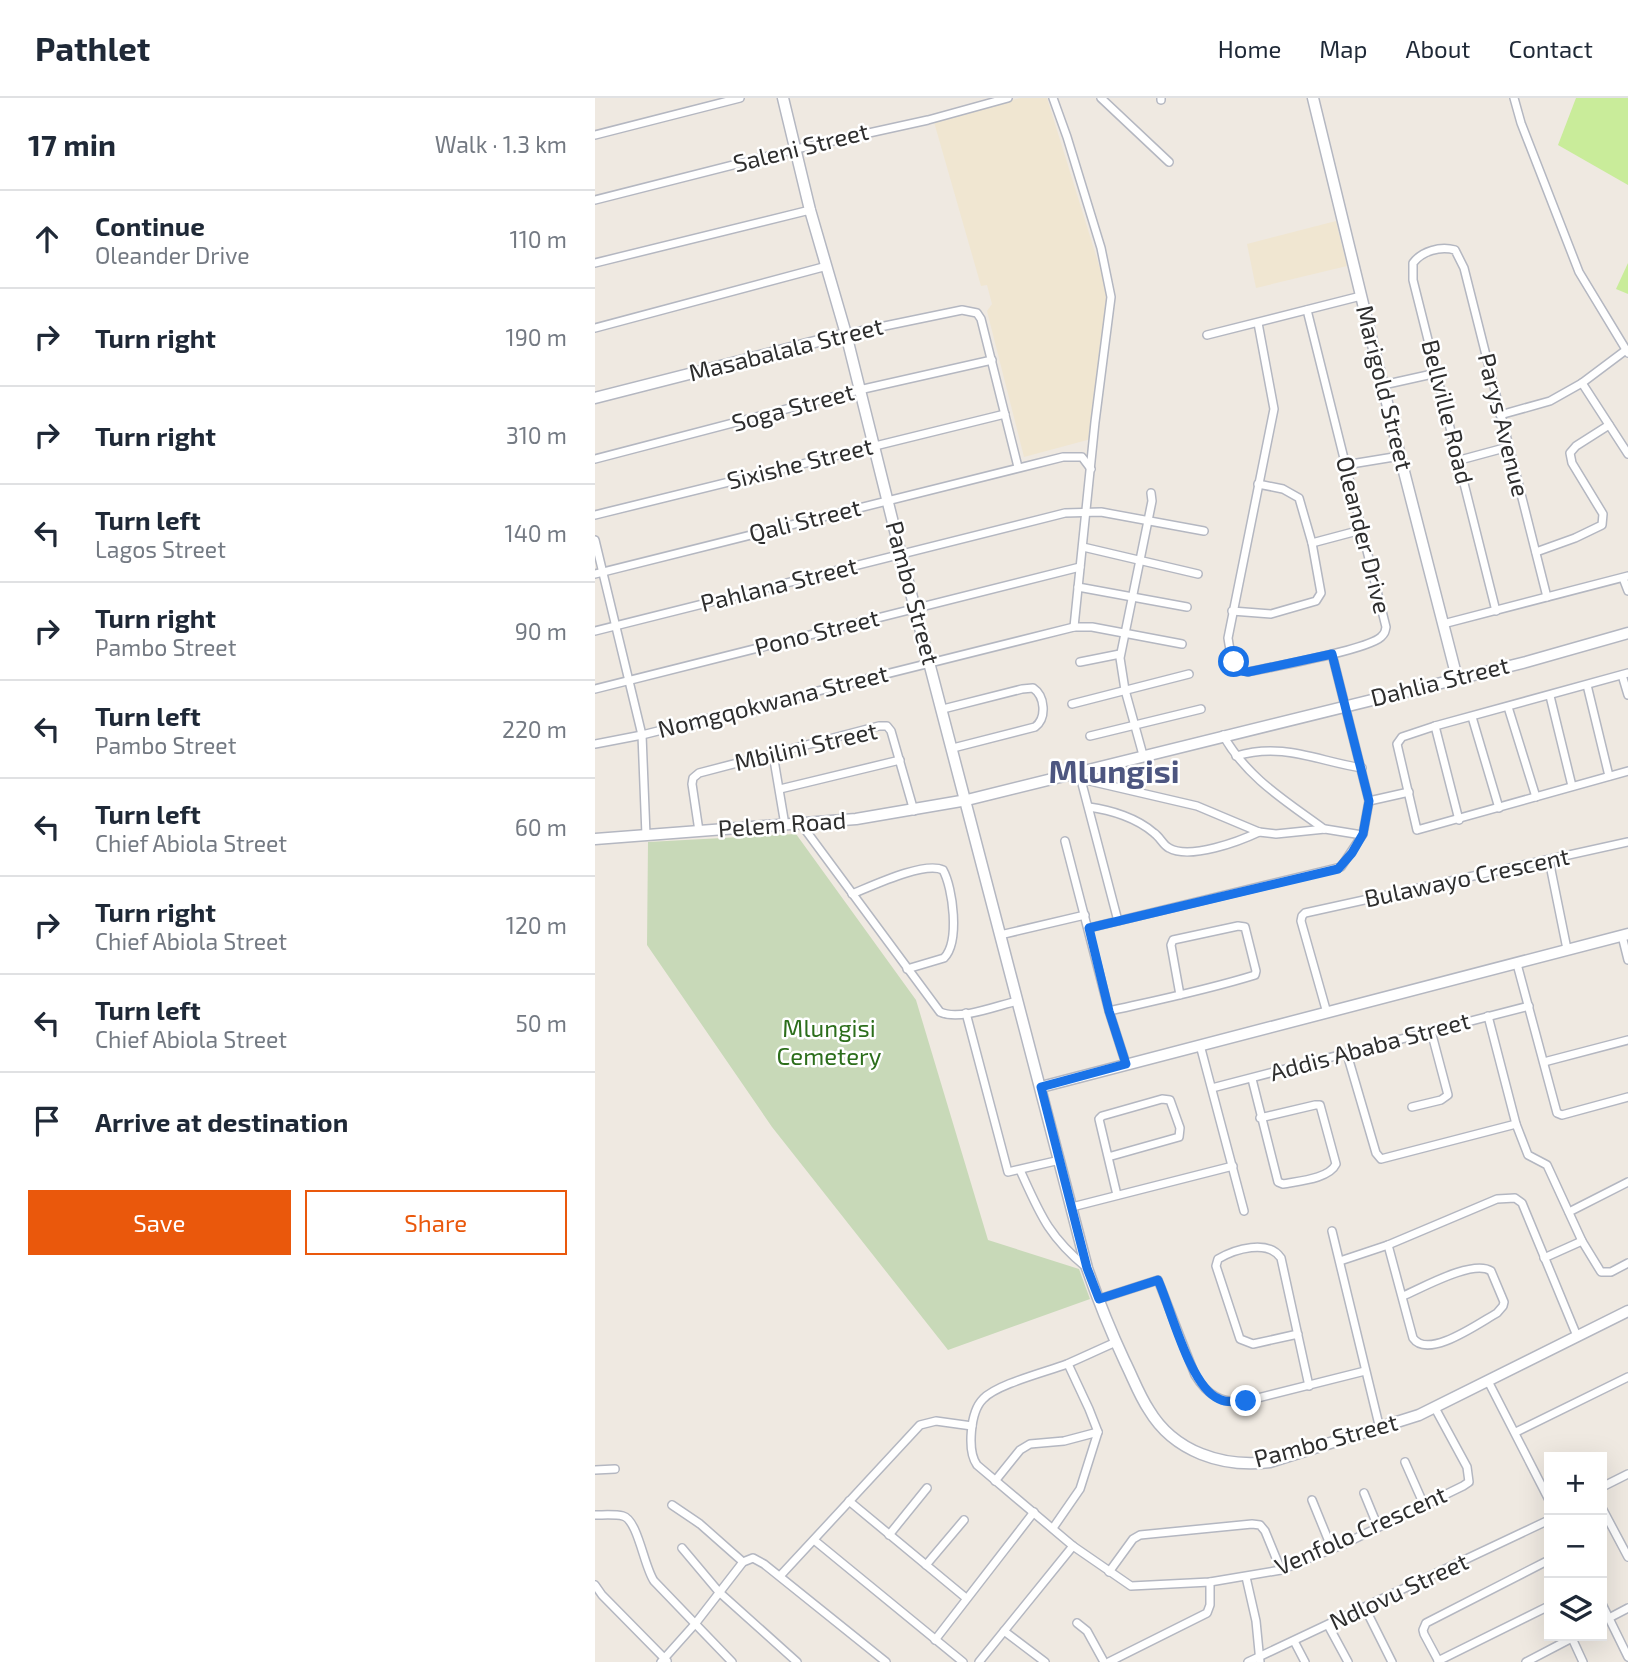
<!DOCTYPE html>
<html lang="en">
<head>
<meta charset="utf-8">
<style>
	:root { --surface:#fff; --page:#f2f2f3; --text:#1f2937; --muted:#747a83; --line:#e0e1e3; --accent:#ea580c }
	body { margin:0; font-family:"Exo 2",sans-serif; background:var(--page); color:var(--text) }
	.controls { position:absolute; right:21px; bottom:21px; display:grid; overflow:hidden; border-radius:0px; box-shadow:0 7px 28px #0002 }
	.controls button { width:63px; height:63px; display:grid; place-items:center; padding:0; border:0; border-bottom:2px solid var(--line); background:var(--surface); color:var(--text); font:35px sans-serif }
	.stop { position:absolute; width:21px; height:21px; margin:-16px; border:5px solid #1a73e8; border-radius:50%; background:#fff }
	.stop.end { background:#1a73e8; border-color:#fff; box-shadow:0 2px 7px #0008 }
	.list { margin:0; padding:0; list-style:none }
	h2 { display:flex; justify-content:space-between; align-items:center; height:91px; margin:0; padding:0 28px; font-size:30px }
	h2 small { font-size:23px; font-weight:400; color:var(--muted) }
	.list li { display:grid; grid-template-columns:46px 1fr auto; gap:21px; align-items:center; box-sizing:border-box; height:98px; padding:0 28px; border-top:2px solid var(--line) }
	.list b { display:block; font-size:26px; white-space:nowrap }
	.list p { margin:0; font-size:23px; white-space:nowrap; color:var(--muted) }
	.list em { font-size:23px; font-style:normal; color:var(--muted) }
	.actions { display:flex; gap:14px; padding:21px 28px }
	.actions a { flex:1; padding:16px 0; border:2px solid var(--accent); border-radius:0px; text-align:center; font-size:24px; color:var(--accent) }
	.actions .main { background:var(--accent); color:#fff }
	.icon { flex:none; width:38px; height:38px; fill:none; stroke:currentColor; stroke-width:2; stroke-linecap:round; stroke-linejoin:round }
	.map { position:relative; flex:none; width:1033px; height:1564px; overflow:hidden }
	header { display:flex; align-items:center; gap:42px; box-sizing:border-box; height:98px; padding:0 35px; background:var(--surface); border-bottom:2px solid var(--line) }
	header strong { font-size:33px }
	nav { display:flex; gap:38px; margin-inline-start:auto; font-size:24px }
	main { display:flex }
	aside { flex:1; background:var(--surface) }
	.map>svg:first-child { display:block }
</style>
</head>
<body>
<header>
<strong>Pathlet</strong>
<nav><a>Home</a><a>Map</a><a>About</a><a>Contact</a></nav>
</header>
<main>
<aside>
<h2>17 min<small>Walk · 1.3 km</small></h2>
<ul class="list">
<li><svg class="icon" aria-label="ahead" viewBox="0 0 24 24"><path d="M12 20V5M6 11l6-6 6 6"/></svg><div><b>Continue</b><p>Oleander Drive</p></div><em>110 m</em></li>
<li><svg class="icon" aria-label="right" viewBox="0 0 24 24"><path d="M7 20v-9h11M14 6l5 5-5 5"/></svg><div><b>Turn right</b></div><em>190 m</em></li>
<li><svg class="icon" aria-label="right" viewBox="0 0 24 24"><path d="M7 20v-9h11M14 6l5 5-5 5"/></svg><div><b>Turn right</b></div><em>310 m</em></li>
<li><svg class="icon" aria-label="left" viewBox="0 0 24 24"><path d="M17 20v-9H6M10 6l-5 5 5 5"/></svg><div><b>Turn left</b><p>Lagos Street</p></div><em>140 m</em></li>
<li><svg class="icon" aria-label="right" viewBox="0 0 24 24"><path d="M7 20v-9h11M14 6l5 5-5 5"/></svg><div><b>Turn right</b><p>Pambo Street</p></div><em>90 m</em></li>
<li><svg class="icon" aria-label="left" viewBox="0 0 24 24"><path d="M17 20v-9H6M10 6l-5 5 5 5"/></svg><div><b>Turn left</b><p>Pambo Street</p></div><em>220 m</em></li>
<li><svg class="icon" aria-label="left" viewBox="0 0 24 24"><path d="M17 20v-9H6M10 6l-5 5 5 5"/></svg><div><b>Turn left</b><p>Chief Abiola Street</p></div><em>60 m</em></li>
<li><svg class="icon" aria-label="right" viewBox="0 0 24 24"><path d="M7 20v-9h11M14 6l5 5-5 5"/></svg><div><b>Turn right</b><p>Chief Abiola Street</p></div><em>120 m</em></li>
<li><svg class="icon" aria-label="left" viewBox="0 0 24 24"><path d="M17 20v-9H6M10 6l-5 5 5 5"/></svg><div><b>Turn left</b><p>Chief Abiola Street</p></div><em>50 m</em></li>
<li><svg class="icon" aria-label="arrive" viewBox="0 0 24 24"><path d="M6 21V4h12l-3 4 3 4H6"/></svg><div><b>Arrive at destination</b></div></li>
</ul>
<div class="actions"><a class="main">Save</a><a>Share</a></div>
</aside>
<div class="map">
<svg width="1033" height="1564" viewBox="0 0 1033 1564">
	<rect width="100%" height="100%" fill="#efe9e1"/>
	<g fill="#f0e6d1">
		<path d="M425,0H452L513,196L496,341L429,359L392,213L397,206L392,187L386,188L339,24Z"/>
		<path d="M741,123L752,168L661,190L652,146Z"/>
	</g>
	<path fill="#c8d9b8" d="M201,736L321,902L393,1142L484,1171L495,1201L353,1252L177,1029L52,847L53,744Z"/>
	<g fill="#c9ec9a">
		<path d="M981,0H1033V87L963,47Z"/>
		<path d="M1033,165V196L1021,191Z"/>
	</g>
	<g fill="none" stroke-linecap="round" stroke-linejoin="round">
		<g stroke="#b4b7c1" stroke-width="10">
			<g id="street">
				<path d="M458,0L472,39L506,150L516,199L500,324L479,529"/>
				<path d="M506,0L574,64"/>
				<path d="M566,0V2"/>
				<path d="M919,0L926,25L984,174L1033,255"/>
				<path d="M0,37L145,0"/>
				<path d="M0,102L201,51L333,22L413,0"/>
				<path d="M0,165L215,112"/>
				<path d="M663,225L679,311L633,540C635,554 638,571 653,574C677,569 772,552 786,539C790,535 790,534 791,529L712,212"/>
				<path d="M0,230L232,168"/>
				<path d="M251,236L367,212L382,215L386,221L423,369"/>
				<path d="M612,237L766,198"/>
				<path d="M987,285L1033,356"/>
				<path d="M788,287L842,275"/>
				<path d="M905,317L955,303L987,285L1031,252"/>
				<path d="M0,361L264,292L397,262"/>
				<path d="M865,362L913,349"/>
				<path d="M750,367L805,358"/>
				<path d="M0,417L410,316"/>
				<path d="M0,442L47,637L51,737"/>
				<path d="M717,445L766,432"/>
				<path d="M488,449L603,476"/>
				<path d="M941,454L980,440L1007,427L1008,416L977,365L975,355L981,348L1014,327"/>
				<path d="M0,476L468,359H487L496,371"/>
				<path d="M1028,480L1033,493"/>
				<path d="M483,489L592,509"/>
				<path d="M637,513L676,516L721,503L726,495L717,445L704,400L688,391L663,386"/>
				<path d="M901,513L818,182V165C827,153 845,148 860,152L869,170L952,499"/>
				<path d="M848,526L1033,478"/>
				<path d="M0,533L470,415L506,414L609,433"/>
				<path d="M485,564L525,556"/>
				<path d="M1033,575L840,628L807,639L802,646L822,732L1033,673"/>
				<path d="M1027,577L1033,597"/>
				<path d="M992,587L1014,678"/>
				<path d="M0,591L485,469"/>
				<path d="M955,598L977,688"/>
				<path d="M477,606L594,576"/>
				<path d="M913,609L941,699"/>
				<path d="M348,611L427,591L438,590C450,598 452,620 440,629L358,650"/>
				<path d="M877,619L904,710"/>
				<path d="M840,628L864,722"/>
				<path d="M628,637C652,680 691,703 729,731"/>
				<path d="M495,638L606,611"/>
				<path d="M0,646L47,637L479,529H497L587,546"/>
				<path d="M178,656L190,727"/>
				<path d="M548,657L530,592L525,560L557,403L556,395"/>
				<path d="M641,658C688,644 722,663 767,670"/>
				<path d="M485,678L523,823"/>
				<path d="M486,681L602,708L664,734L681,736L730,731L767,737"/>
				<path d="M185,691L305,662"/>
				<path d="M774,703L814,694"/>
				<path d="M494,709C516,712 542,720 559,735C565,739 568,747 574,750C595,762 645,743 664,734"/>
				<path d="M206,726L345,914C364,923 401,908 422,903"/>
				<path d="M104,733L97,686L98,680L104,675L284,628H292L296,633L319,713"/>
				<path d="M470,743L514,913L531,966"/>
				<path d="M954,762L972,851"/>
				<path d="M257,796C277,788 329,763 348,772C358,790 365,844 349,860L312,871"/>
				<path d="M494,830L746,769L768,736L774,703L737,556"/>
				<path d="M405,837L490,817"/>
				<path d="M1027,838L1033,862"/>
				<path d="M922,866L962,1015L967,1017L1033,999"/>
				<path d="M514,913C563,902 612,892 660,877L661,873L650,829L643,828L578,842L576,847L585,897"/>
				<path d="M371,915L413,1074L465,1062"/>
				<path d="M732,915L706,823L707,818L710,815L1033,744"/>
				<path d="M893,918L921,1026L933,1057L952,1067L987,1143L1006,1174H1016L1033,1165"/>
				<path d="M605,947L649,1113"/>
				<path d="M752,956L781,1055L786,1061L921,1026"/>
				<path d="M949,964L1033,942"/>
				<path d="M657,981L683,1084L688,1086C703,1083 734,1081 741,1066L725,1007H720L665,1020"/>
				<path d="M617,990L934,908"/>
				<path d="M817,1009L846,1002L853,997L836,933"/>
				<path d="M513,1059L584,1039L585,1030L575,1002L567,1001L507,1018L504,1021L522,1097"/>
				<path d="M425,1072C445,1116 453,1138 492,1170"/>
				<path d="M477,1109L638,1068"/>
				<path d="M974,1114L1033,1084"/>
				<path d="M737,1133L785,1331"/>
				<path d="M793,1147L818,1240C833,1262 884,1225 902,1215L908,1208L909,1204L896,1173C878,1161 827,1190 808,1198"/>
				<path d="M949,1160L987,1143"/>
				<path d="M745,1163L793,1147L902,1101L920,1100L927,1105L982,1238"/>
				<path d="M504,1201L563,1182L600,1277C612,1297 627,1306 651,1303L770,1273"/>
				<path d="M703,1236L658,1246L645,1241L621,1168L623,1161C640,1151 673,1141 686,1160L714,1288"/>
				<path d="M521,1244C505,1251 488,1259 472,1266C451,1274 402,1286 388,1301C375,1314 372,1353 382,1367L478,1448L536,1488L615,1484L686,1472L749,1446L868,1388L874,1384L872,1369L840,1310"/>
				<path d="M893,1283L954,1402"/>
				<path d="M921,1334L1033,1279"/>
				<path d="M810,1364L829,1407"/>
				<path d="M0,1372L20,1371"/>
				<path d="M400,1383L425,1352L435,1346L469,1343L503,1334"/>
				<path d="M1007,1389L1033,1376"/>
				<path d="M769,1395L783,1429"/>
				<path d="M717,1402L737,1451"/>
				<path d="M254,1403L371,1500"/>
				<path d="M77,1407L105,1426L148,1464"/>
				<path d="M1007,1410L1033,1459"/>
				<path d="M0,1417C9,1417 20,1416 28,1418C43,1422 49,1469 59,1483L137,1564"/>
				<path d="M458,1430L485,1391L503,1334L494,1311L473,1266"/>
				<path d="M294,1437L332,1390"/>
				<path d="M219,1442L368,1564"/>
				<path d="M87,1450L124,1494L202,1564"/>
				<path d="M331,1467L369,1422"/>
				<path d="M514,1474L538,1441L545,1437L657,1426L665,1427L670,1433L686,1472"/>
				<path d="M185,1478L325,1327L341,1323L377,1328"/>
				<path d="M651,1479L661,1523L665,1564"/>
				<path d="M0,1487L7,1497L72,1563"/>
				<path d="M1007,1506L1033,1559"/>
				<path d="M770,1510L797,1564"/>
				<path d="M1014,1520L1033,1510"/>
				<path d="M482,1525L492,1533L509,1564"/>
				<path d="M733,1527L753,1564"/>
				<path d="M409,1533L450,1564"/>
				<path d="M976,1538L988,1564"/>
				<path d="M340,1542L439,1414"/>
				<path d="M699,1543L710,1564"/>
				<path d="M843,1563L954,1508"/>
				<path d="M66,1564L100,1526L148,1464L158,1460L169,1466L291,1564"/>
				<path d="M384,1564L478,1448"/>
				<path d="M514,1564L612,1515L615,1507V1484"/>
				<path d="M653,1564L954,1422"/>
				<path d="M844,1564L829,1536L828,1532L831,1525L954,1462"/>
				<path d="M931,1564L977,1540"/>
			</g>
		</g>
		<g stroke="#b4b7c1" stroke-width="13">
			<g id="secondary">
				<path d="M188,0L215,112L251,236L306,457L492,1170C503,1202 516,1234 530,1264C538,1280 544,1297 554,1312C579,1354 628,1370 675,1364L824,1317L1033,1213"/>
				<path d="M718,0L805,358L862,580"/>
				<path d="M0,300L251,236"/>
				<path d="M0,741L261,721L372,702L931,564L1033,535"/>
				<path d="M446,989L1033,836"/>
			</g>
		</g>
		<use href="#street" stroke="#fff" stroke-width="7"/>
		<use href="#secondary" stroke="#fff" stroke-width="10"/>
	</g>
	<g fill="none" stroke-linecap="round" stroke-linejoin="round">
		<path stroke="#1a73e8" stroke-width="9" d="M639,564L646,573L653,574L737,556L774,703L768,736L757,755L743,771L494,830L514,913L531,966L446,989L492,1170L504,1201L563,1182C576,1211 595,1289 624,1301C632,1305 642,1304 651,1303"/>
	</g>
	<g text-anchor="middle" stroke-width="5" stroke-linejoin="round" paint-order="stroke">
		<g font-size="24" fill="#2e2e2e" stroke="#fff">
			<text transform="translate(206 50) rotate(-14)" y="8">Saleni Street</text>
			<text transform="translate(191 252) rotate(-14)" y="8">Masabalala Street</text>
			<text transform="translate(789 290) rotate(76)" y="8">Marigold Street</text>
			<text transform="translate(198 310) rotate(-15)" y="8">Soga Street</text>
			<text transform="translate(852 314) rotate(76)" y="8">Bellville Road</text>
			<text transform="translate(908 327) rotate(76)" y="8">Parys Avenue</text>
			<text transform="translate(205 366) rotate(-14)" y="8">Sixishe Street</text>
			<text transform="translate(210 423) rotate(-14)" y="8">Qali Street</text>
			<text transform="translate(768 437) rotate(76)" y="8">Oleander Drive</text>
			<text transform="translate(184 487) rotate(-14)" y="8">Pahlana Street</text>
			<text transform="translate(317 495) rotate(75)" y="8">Pambo Street</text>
			<text transform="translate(222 535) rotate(-14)" y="8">Pono Street</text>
			<text transform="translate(845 584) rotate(-14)" y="8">Dahlia Street</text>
			<text transform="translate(178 604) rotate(-14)" y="8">Nomgqokwana Street</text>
			<text transform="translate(211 649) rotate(-13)" y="8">Mbilini Street</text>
			<text transform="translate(187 727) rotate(-4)" y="8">Pelem Road</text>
			<text transform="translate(872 780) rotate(-12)" y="8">Bulawayo Crescent</text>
			<text transform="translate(775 949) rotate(-15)" y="8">Addis Ababa Street</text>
			<text transform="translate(731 1343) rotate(-15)" y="8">Pambo Street</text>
			<text transform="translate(766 1433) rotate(-24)" y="8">Venfolo Crescent</text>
			<text transform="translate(804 1494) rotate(-25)" y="8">Ndlovu Street</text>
		</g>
		<g font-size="24" fill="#2c6e1b" stroke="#fff">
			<text x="234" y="939">Mlungisi<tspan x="234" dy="28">Cemetery</tspan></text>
		</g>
		<g font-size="32" font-weight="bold" fill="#4d5680" stroke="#fff">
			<text x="519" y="685">Mlungisi</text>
		</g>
	</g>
</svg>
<div class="controls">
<button>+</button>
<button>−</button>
<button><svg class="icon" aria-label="layers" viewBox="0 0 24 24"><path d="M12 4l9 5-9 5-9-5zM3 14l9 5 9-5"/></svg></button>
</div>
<div class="stop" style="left:639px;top:564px"></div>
<div class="stop end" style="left:651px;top:1303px"></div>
</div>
</main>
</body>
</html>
